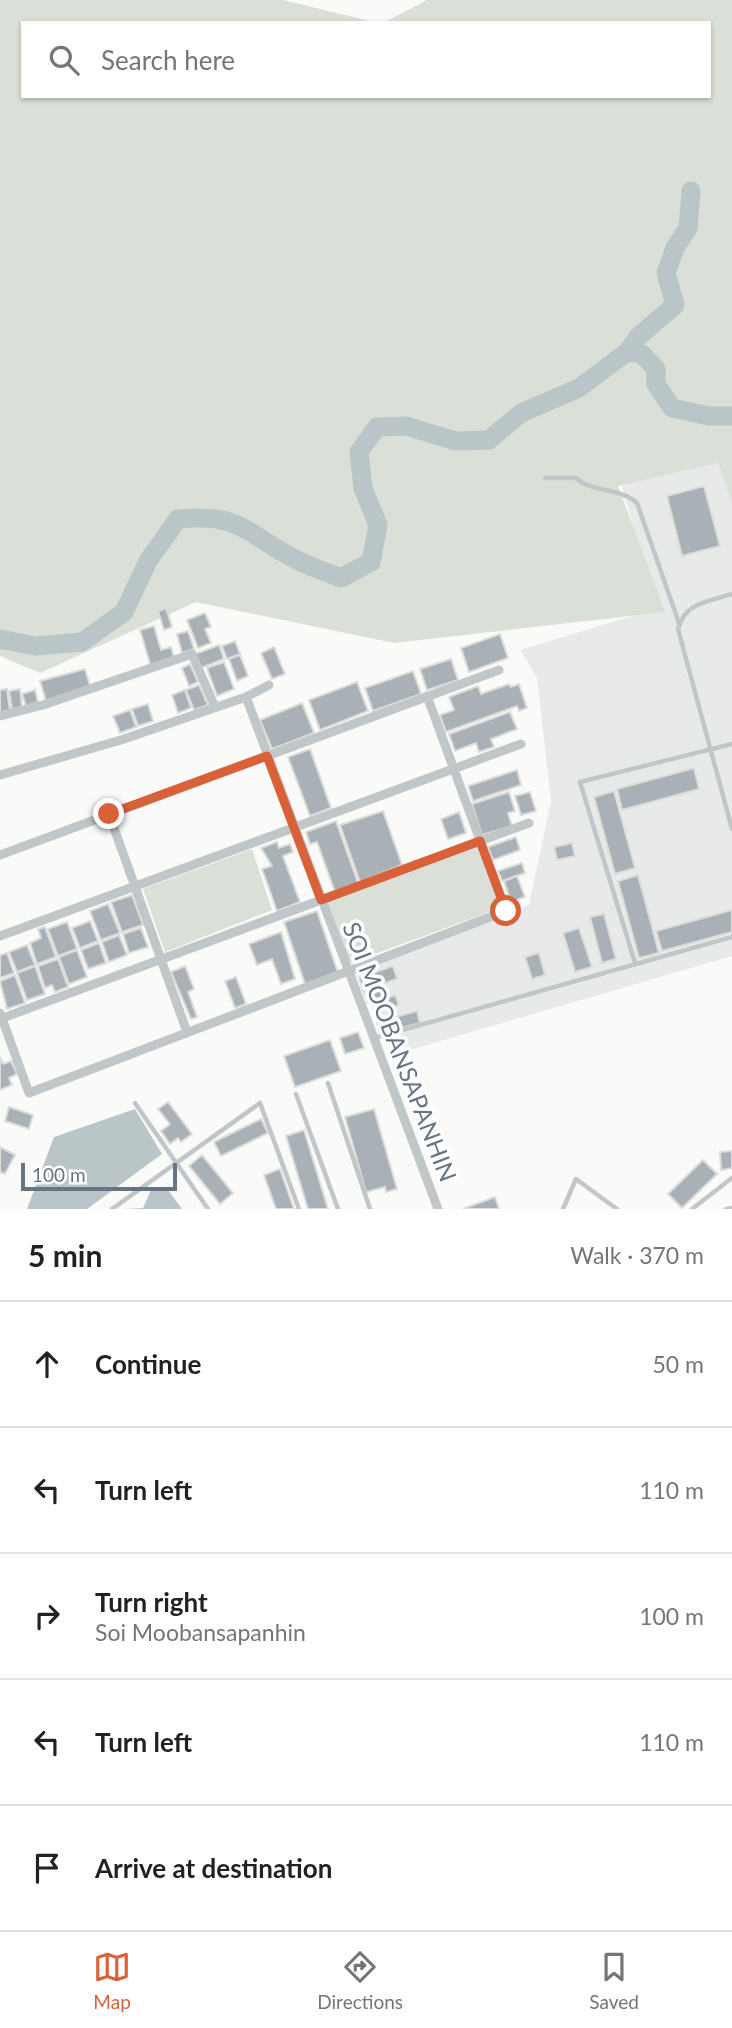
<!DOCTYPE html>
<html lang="en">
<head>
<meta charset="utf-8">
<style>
	:root { --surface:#fff; --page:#f2f2f2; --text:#202124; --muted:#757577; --line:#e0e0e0; --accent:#d8613a }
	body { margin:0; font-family:Lato,sans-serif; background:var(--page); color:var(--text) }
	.scale { position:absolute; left:21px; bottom:18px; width:156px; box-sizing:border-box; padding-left:7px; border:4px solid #667581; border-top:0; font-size:19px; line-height:24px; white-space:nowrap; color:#667581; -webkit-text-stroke:5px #fff; paint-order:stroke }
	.stop { position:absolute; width:21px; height:21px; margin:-16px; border:5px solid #d8613a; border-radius:50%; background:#fff }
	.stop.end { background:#d8613a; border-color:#fff; box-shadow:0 2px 7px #0008 }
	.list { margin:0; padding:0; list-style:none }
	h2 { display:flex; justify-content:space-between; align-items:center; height:91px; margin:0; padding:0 28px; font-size:30px }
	h2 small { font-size:23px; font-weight:400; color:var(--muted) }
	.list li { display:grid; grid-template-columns:46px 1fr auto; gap:21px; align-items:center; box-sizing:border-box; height:126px; padding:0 28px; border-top:2px solid var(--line) }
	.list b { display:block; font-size:26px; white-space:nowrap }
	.list p { margin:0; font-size:23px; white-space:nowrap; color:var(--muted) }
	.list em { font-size:23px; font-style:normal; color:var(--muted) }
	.icon { flex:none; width:38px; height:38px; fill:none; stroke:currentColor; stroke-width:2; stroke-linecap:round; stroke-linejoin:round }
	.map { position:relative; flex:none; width:732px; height:1209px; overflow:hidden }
	.search { position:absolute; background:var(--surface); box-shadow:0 2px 5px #0004; left:21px; right:21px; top:21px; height:77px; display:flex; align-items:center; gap:18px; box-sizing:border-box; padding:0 24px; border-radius:0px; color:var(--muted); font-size:26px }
	.sheet { height:721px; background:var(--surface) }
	nav { display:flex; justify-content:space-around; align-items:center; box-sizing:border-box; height:98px; border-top:2px solid var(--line); background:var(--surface); font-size:19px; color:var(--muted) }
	nav a { display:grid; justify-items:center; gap:4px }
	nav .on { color:var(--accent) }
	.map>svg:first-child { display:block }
</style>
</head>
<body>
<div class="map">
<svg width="732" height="1209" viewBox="0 0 732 1209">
	<rect width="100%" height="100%" fill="#fafaf8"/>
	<path fill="#e8e9e9" d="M725,455L732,484V956L396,1054L355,973L529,905L551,801L537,678L520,650L655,609L620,478Z"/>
	<g fill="#dadfd7">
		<path d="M0,0H283L378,23H23V96H709V23H383L427,0H732V502L718,463L618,486L665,612L394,643L196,602L40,673L0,656Z"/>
		<path d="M478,847L500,908L350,963L328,902Z"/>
		<path d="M252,849L272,910L165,952L143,889Z"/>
	</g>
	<g fill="#bac5c8">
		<path d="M135,1109L162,1154L87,1209H27L54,1137Z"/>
		<path d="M151,1190H168L182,1209H124L143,1208Z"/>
	</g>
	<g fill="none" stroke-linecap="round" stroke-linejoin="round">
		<g stroke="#bac5c8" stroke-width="19">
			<path d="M627,352L638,337L675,305L666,273L675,248L688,228L691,191"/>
			<path d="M0,639L35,646L82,642L124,612L148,561L178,519C242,513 245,533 295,559C310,567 326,572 341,578L371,562L378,525L363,488L359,452L377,427L406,426L456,441L489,440L521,413L579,388L627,352L642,354L656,369V384L672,408L709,416H732"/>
		</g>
	</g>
	<g fill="#a9b1b7" stroke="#dcdcda" stroke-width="2">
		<path d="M704,486L720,546L682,556L667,496Z"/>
		<path d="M166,608L172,627L164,630L158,611Z"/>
		<path d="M205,613L211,627L205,629L211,643L198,648L187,620Z"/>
		<path d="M154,626L161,650L171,647L175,660L151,667L140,630Z"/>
		<path d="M188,631L194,649L182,653L177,634Z"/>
		<path d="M500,634L508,658L469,672L461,648Z"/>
		<path d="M235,641L240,654L227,659L222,646Z"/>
		<path d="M219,645L224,659L201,668L195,654Z"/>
		<path d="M274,647L285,674L272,679L261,653Z"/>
		<path d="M240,655L248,676L237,681L229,659Z"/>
		<path d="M451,659L458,680L427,690L420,669Z"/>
		<path d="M224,662L234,689L217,696L207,668Z"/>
		<path d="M190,664L198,682L189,686L182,668Z"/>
		<path d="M85,669L90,686L46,701L40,681Z"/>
		<path d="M413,671L421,694L373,711L365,688Z"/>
		<path d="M357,682L368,711L320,730L309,700Z"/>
		<path d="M509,684L511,687L519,684L527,708L519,711L517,706L446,732L440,715L454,710L449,697L478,686L481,694Z"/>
		<path d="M199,685L208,705L194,710L186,690Z"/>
		<path d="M7,689L10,711L0,712V690Z"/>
		<path d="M20,689L22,707L12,709L9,691Z"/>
		<path d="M35,690L38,702L26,706L22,694Z"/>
		<path d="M185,690L191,708L178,713L172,695Z"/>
		<path d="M302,703L314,733L272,749L260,720Z"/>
		<path d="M148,704L153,721L138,726L132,709Z"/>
		<path d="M130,710L136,727L120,733L113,716Z"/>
		<path d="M510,712L517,729L491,739L494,747L479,752L476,743L455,751L449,734Z"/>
		<path d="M310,749L331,808L310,816L288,757Z"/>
		<path d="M694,768L699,789L622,810L617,789Z"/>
		<path d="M517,770L521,785L473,801L468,786Z"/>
		<path d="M614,791L635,868L615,874L594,797Z"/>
		<path d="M509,792L515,811L508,813L512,826L482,835L472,804Z"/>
		<path d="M530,792L536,811L521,815L515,796Z"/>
		<path d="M383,811L402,865L360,882L340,825Z"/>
		<path d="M459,812L466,833L448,839L441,819Z"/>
		<path d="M336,821L358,883L335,892L317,842L310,844L306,832Z"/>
		<path d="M516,837L520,850L493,860L488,847Z"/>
		<path d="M277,842L279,848L290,844L293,852L283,856L300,902L277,911L262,869L272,866L261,848Z"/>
		<path d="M572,843L575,856L557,860L554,847Z"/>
		<path d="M522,863L525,873L502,881L498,871Z"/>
		<path d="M638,875L659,953L639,958L618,881Z"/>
		<path d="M517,876L525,897L511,902L504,881Z"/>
		<path d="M132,895L143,925L122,932L111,902Z"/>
		<path d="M108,904L120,933L101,940L90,911Z"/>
		<path d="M732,910V932L662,951L656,931Z"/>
		<path d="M317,911L338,973L305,984L284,922Z"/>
		<path d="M604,914L616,959L602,963L590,917Z"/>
		<path d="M90,921L98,941L80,948L72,928Z"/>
		<path d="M67,922L77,949L58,956L48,929Z"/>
		<path d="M45,927L56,957L37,964L30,943L41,938L38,929Z"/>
		<path d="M141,928L148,947L129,953L123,934Z"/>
		<path d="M579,928L592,967L575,972L563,933Z"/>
		<path d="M281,932L295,979L281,984L272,959L257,965L249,944Z"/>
		<path d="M119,935L127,955L109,962L102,942Z"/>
		<path d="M99,943L106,963L88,969L81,950Z"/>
		<path d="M27,945L35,965L17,972L9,952Z"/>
		<path d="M77,950L87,977L69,984L59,957Z"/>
		<path d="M7,953L14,973L0,978V955Z"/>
		<path d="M539,953L545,975L532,979L525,957Z"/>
		<path d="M58,959L68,987L55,992L52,985L45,988L38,966Z"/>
		<path d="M35,966L45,994L27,1000L17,973Z"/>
		<path d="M185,966L194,989L188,992L197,1017L191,1019L171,972Z"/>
		<path d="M393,966L397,979L363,991L359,978Z"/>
		<path d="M15,975L25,1003L7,1009L0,981Z"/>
		<path d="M236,977L246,1004L235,1008L225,981Z"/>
		<path d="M382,986L386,997L368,1003L364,992Z"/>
		<path d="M395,995L399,1005L376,1013L373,1003Z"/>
		<path d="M417,1011L420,1023L380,1034L377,1022Z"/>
		<path d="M358,1032L364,1048L345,1054L340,1038Z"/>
		<path d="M330,1040L341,1071L295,1087L284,1056Z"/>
		<path d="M0,1057L3,1064L11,1061L17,1074L9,1078L12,1085L0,1090Z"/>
		<path d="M168,1102L192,1134L181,1142L178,1138L170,1144L161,1131L170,1124L158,1109Z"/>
		<path d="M9,1107L33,1115L29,1129L5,1121Z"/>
		<path d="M374,1109L397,1189L386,1192L385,1187L366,1192L345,1117Z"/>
		<path d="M261,1119L268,1133L221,1156L214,1142Z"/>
		<path d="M304,1130L328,1209H308L286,1136Z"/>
		<path d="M0,1147L15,1155L5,1174L0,1172Z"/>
		<path d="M732,1151V1168L721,1170L720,1152Z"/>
		<path d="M202,1155L233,1193L220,1204L189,1166Z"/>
		<path d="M703,1160L717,1174L682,1208L668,1194Z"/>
		<path d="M280,1169L294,1209H276L264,1175Z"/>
		<path d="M495,1197L499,1209H463Z"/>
	</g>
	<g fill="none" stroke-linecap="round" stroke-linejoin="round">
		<g stroke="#c1c6c9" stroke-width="4.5">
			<path d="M545,478H576C592,493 619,487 637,503L679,623"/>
			<path d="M732,594C708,602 685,602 678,629L732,829"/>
			<path d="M635,963L580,782L732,744"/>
			<path d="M374,1038L732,937"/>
			<path d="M328,1083L370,1209"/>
			<path d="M296,1094L338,1209"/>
			<path d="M135,1103L208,1209"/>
			<path d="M112,1209L260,1103L299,1209"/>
			<path d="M563,1209L576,1179L617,1209"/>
			<path d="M692,1209L732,1178"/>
			<path d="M726,1209L732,1208"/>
		</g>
		<g stroke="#c1c6c9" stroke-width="9">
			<path d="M269,685L246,697L438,1209"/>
			<path d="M0,716L43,705L192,654L215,707"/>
			<path d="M0,775L121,740L246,697"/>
			<path d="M109,814L187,1032"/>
			<path d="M0,855L499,670"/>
			<path d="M0,936L521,744"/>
			<path d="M0,1013L29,1093L506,911L427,696"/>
			<path d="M0,1019L529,823"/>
		</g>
	</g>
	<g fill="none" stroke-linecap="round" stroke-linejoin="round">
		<path stroke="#d8613a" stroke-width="9" d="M109,814L267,756L321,900L480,841L506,911"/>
	</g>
	<g text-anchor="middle" stroke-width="7" stroke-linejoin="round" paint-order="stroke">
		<g font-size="24" fill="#667581" stroke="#fff">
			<text transform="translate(399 1052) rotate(69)" y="8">SOI MOOBANSAPANHIN</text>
		</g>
	</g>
</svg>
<div class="scale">100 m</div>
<div class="stop" style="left:506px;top:911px"></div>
<div class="stop end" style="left:109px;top:814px"></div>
<div class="search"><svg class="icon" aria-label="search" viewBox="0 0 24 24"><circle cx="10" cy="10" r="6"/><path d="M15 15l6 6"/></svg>Search here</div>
</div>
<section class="sheet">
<h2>5 min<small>Walk · 370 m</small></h2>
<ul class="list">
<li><svg class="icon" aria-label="ahead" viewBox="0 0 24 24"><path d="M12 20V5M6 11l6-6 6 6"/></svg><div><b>Continue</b></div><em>50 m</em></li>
<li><svg class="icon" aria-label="left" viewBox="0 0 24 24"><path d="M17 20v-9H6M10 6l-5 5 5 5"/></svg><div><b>Turn left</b></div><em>110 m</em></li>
<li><svg class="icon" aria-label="right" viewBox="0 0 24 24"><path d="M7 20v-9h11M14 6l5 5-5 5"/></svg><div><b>Turn right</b><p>Soi Moobansapanhin</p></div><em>100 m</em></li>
<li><svg class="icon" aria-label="left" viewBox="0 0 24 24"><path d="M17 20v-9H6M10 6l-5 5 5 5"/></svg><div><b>Turn left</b></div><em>110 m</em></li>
<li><svg class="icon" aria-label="arrive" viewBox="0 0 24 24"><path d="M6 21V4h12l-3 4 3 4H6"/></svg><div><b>Arrive at destination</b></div></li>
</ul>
</section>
<nav>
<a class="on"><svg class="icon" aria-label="map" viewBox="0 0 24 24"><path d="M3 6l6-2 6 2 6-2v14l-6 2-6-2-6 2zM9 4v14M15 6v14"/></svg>Map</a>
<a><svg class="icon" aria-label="directions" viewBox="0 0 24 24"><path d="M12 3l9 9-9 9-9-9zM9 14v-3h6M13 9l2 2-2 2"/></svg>Directions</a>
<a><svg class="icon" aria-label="saved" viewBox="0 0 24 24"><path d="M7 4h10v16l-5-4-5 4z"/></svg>Saved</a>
</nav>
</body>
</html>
